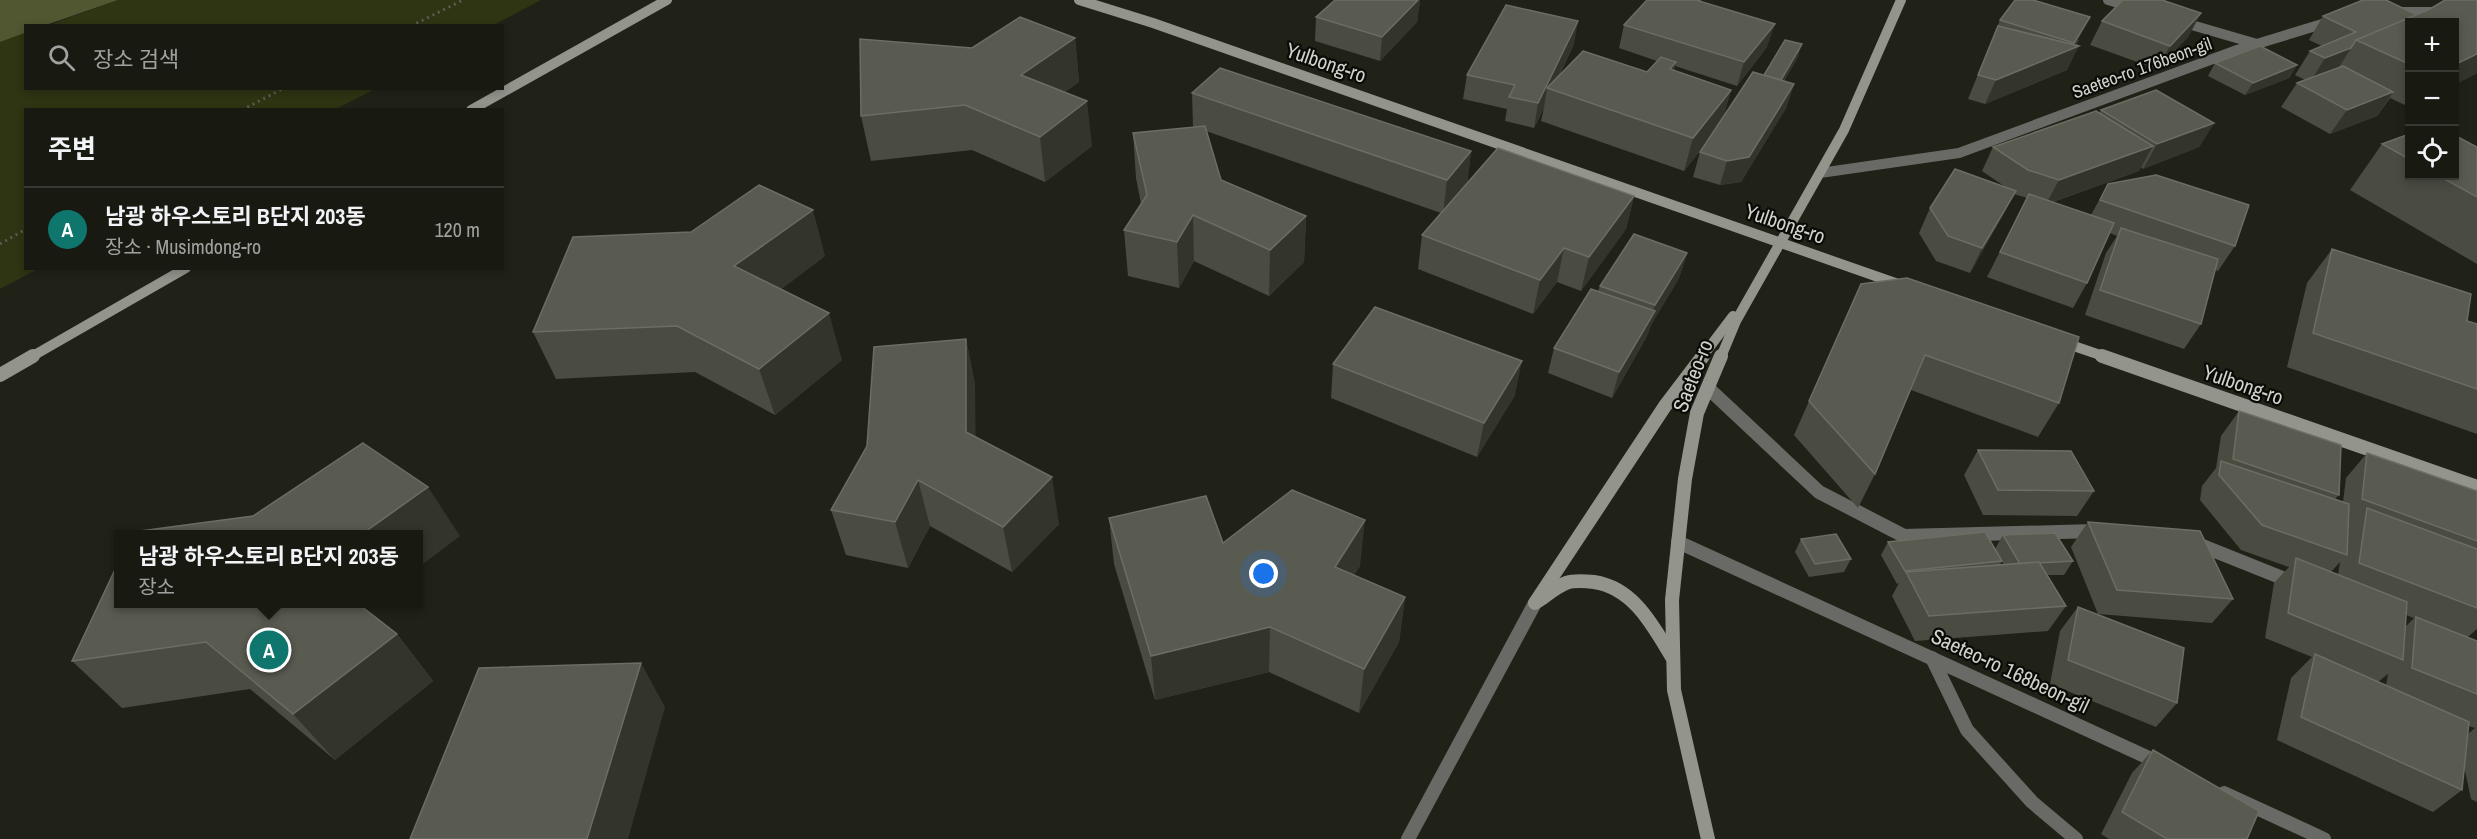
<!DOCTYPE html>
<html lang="ko">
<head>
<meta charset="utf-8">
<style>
	:root { --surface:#181a12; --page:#21231b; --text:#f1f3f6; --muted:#9fa19f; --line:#363832; --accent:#0f766e }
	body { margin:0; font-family:"Archivo Narrow","Noto Sans KR",sans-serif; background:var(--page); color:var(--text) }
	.controls { position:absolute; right:18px; top:18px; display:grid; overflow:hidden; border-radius:0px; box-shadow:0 3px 9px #0003 }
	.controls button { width:54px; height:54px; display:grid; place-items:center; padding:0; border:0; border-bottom:2px solid var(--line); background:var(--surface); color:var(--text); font:30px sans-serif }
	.you { position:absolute; left:1264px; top:574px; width:21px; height:21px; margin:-15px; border:4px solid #fff; border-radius:50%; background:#1a73e8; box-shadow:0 0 0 9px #1a73e833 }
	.badge { display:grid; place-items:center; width:39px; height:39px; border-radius:50%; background:var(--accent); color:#fff; font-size:20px; font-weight:700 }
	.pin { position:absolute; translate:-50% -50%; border:3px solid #fff; box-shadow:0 2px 6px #0006 }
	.popup { position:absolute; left:114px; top:530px; width:309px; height:78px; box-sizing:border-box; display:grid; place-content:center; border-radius:0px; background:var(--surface); filter:drop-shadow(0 2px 4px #0005); font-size:20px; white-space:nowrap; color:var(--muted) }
	.popup b { font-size:22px; color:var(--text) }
	.popup::after { content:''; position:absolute; left:50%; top:100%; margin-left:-12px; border:12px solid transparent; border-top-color:var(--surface) }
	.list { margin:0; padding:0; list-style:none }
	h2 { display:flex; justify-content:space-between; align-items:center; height:78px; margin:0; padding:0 24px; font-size:26px }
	h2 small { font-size:20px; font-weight:400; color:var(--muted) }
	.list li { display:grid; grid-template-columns:39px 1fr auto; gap:18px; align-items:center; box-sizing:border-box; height:84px; padding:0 24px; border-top:2px solid var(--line) }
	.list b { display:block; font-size:22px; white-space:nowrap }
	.list p { margin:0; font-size:20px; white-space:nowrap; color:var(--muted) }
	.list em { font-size:20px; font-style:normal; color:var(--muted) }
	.icon { flex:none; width:33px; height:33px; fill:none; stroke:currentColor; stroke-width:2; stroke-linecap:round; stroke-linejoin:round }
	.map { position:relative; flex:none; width:2477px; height:839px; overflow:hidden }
	.search { position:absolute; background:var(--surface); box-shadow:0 3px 9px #0003; left:24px; top:24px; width:480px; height:66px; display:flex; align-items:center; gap:15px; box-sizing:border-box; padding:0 21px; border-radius:0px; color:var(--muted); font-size:22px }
	.panel { position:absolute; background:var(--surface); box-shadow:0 3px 9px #0003; left:24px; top:108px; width:480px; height:162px; border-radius:0px }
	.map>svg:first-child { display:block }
</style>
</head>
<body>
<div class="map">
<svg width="2477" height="839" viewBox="0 0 2477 839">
	<rect width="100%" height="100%" fill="#202218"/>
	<g fill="#2f3413">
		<path d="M118,0H541L494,25L46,26Z"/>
		<path d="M25,33L26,88L375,89L336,109L26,110V268L38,269L0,289V42Z"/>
	</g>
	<path fill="#515731" d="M0,0H118L46,25L26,26L25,33L0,42Z"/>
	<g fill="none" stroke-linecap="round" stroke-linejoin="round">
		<g stroke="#5a5c53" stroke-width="3" stroke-dasharray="2 4" stroke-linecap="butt">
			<path d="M411,26L463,0"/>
			<path d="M242,110L284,88"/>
			<path d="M0,244L26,229"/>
		</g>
		<g stroke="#696a65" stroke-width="10">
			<path d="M2396,12H2441"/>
			<path d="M1820,173L1959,153L2237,50L2332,21"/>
		</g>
		<g stroke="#696a65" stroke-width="14">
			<path d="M1708,388L1819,492L1904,536L2096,531"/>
			<path d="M2195,543L2295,583"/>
			<path d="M1932,658L1967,730L2032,802L2076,839"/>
		</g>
		<g stroke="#696a65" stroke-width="10">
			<path d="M2108,0L2135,8"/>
			<path d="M2178,21L2257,44"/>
		</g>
		<g stroke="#696a65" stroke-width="14">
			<path d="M1678,542L2160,763"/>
			<path d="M2224,793L2324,839"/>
			<path d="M1408,839L1535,603"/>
		</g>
		<g stroke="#93948c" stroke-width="10">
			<path d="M1079,0L1153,23L1901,285"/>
			<path d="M471,110L667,0"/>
			<path d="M2062,342L2106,357"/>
			<path d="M31,357L186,268"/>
			<path d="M1702,357L1733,316"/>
			<path d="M1721,357L1736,321L1844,130L1901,0"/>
		</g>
		<g stroke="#93948c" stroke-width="14">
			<path d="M2102,356L2477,487"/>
			<path d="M0,375L33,356"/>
			<path d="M1538,601C1547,595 1556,587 1566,583C1574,580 1585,581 1594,582C1634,588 1653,626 1672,657"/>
			<path d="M1535,603L1665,406L1703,356"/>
			<path d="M1708,839L1674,690L1672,600L1685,479L1697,413L1721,356"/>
		</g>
	</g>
	<g fill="#4a4c41" fill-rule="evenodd">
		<path d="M1335,0H1420L1417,22L1380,61L1315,41L1316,17Z"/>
		<path d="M2363,0H2386L2417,15L2430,9L2445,0H2477V73L2454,85V22H2409V107L2390,98L2377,116L2330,134L2281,107L2297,83L2305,80L2295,75L2310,51L2322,46L2309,40L2323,16Z"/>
		<path d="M1702,2L1767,47L1737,86L1675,66L1674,71L1731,90L1723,118L1764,75L1798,57L1784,81L1794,84L1786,108L1741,182L1720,185L1693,177L1700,152L1711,137L1684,171L1541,121L1544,108L1534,128L1505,121L1507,109L1463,99L1467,75L1574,44L1559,76L1647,72L1657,61L1619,48L1624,25Z"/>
		<path d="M2201,13L2188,37L2157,69L2090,45L2102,21Z"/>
		<path d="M2000,20L2079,40L2076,45L2067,70L1985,104L1968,99Z"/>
		<path d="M1075,38L1079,82L1065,92L1092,146L1045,182L972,150L871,161L861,116L972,48Z"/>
		<path d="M2215,63L2297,65L2289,78L2245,95L2208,76Z"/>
		<path d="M1192,93L1471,151L1467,184L1634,196L1626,229L1581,291L1557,282L1533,314L1418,269L1422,235L1441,213L1206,131L1221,180L1306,216L1304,262L1269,296L1194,261L1179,288L1128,276L1124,230L1141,204L1136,178L1133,133L1195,127L1193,126Z"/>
		<path d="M2101,110L2214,123L2199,147L2143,169L2141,167L2139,171L2053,202L2091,215L2108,184L2235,246L2218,271L2215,270L2201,324L2184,349L2085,315L2106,253L2117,236L2110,233L2087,283L2073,308L1987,277L2027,198L2014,194L2003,215L1970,273L1936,261L1919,233L1930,208L2004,186L1982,171L1993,147L2099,113Z"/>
		<path d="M2409,134V176H2454L2477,147V264L2350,190L2382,144Z"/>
		<path d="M2332,249L2467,321L2477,324V434L2287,367L2307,283Z"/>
		<path d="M1687,253L1679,278L1651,325L1647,336L1612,398L1548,373L1554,348L1598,291L1600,286Z"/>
		<path d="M825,256L781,289L842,360L775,415L695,372L556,379L533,332Z"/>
		<path d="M1861,284L2059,403L2038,437L1911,390L1875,474L1858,508L1794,435Z"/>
		<path d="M966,339L975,385V437L1059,524L1012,572L930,526L908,568L846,555L831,510Z"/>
		<path d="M1333,364L1515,395L1477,457L1331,398Z"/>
		<path d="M2239,411L2339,495L2335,499L2343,502L2346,478L2367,453L2477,491V629L2468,637L2477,641V802L2471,799L2464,766L2462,790L2433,812L2277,740L2291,678L2312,657L2265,638L2274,583L2289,567L2241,550L2200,500L2202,486L2216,468L2221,436ZM2340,562L2338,575L2331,572ZM2406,615L2414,618L2405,627ZM2388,674L2386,686L2378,682ZM2469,726L2475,728L2468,734Z"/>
		<path d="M1978,450L2094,491L2077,516L1983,515L1964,475Z"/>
		<path d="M1109,518L1223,543L1360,566L1354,575L1405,597L1399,642L1359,713L1269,672L1155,700L1114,564Z"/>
		<path d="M2088,522L2233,599L2212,623L2098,614L2071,547Z"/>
		<path d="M2003,535L2073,561L2064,575H2047L2066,606L2048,631L1915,641L1892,596L1899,583L1897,584L1881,555L1888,542L2002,561L2000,565H2004L1995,549Z"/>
		<path d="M1801,539L1851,559L1844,572L1809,577L1795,552Z"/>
		<path d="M370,603L363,608L397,634L433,681L335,760L250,689L122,708L72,661Z"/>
		<path d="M2078,607L2177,703L2156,727L2050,684L2060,631Z"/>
		<path d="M2153,750L2247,839H2109L2101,834L2132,773Z"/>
	</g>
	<g fill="#33352b">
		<path d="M1418,0H1420L1417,22L1380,61L1382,37Z"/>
		<path d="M2201,13L2188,37L2157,69L2170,46Z"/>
		<path d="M2090,17L2074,48L2079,46L2067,70L1985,104L1996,80L2071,50Z"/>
		<path d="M1578,21L1574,44L1552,89L1547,88L1544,108L1534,128L1538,103Z"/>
		<path d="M1775,24L1767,47L1737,86L1744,62Z"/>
		<path d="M1075,38L1079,82L1027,119L1021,75Z"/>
		<path d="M1802,44L1798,57L1772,101L1777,88Z"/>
		<path d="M2351,48L2336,72L2310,82L2325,58Z"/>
		<path d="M2477,54V73L2454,85V65Z"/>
		<path d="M1676,62L1668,94L1670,69Z"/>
		<path d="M2297,65L2289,78L2245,95L2253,83Z"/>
		<path d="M1794,84L1786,108L1741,182L1720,185L1727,161Z"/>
		<path d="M1731,90L1722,122L1684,171L1693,138Z"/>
		<path d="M2393,92L2377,116L2330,134L2347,110Z"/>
		<path d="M1087,101L1092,146L1045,182L1040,137Z"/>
		<path d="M2214,123L2199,147L2143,169L2157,144Z"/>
		<path d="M2153,146L2139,171L2046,204L2059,180Z"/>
		<path d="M1471,151L1467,185L1443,214L1447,180Z"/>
		<path d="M2016,191L2003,215L1970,273L1982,248Z"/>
		<path d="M1634,196L1626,229L1581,291L1589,257Z"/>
		<path d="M813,210L825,256L750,313L734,266Z"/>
		<path d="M1193,215L1194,261L1179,288L1177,242Z"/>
		<path d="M1306,216L1304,262L1269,296L1270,250Z"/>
		<path d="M1564,248L1557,282L1533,314L1540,280Z"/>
		<path d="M1687,253L1679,278L1651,325L1647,336L1612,398L1619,372L1651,317L1655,305Z"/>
		<path d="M829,313L842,360L775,415L759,369Z"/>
		<path d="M966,339L975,385L976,479L966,432Z"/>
		<path d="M1522,361L1515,395L1477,457L1484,423Z"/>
		<path d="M1052,477L1059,524L1012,572L1003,527Z"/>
		<path d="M918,480L930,526L908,568L895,522Z"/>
		<path d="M428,487L460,536L419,567V534H362Z"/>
		<path d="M1365,520L1360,566L1331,612L1335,567Z"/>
		<path d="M1405,597L1399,642L1359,713L1364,669Z"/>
		<path d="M338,603H370L350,619Z"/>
		<path d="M1270,627L1269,672L1155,700L1151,656Z"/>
		<path d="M397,634L433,681L335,760L293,714Z"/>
		<path d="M641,663L665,707L628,839H587Z"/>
	</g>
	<g fill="#595a50" stroke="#6c6d63" stroke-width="1.5">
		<path d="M1335,0H1418L1382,37L1316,17Z"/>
		<path d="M1647,0H1700L1699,1L1775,24L1744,62L1624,25Z"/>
		<path d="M2015,0H2033L2090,17L2074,43L2000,20Z"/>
		<path d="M2123,0H2162L2201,13L2170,46L2102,21Z"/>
		<path d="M2363,0H2386L2417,15L2356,40L2351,48L2325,58L2310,51L2356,32L2323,16Z"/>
		<path d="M2445,0H2477V54L2454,65V22H2409V64L2356,40L2430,9Z"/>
		<path d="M1506,5L1578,21L1538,103L1509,97L1515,85L1467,75Z"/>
		<path d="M1020,17L1075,38L1021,75L1087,101L1040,137L965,105L861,116L860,39L972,48Z"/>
		<path d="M1998,26L2079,46L1996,80L1978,75Z"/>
		<path d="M1785,40L1802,44L1781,80L1764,75Z"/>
		<path d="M2260,46L2297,65L2253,83L2215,63Z"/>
		<path d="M1583,51L1647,72L1661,57L1676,62L1670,69L1731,90L1693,138L1547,88Z"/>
		<path d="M2343,66L2393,92L2347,110L2297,83Z"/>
		<path d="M1220,68L1471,151L1447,180L1192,93Z"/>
		<path d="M1753,72L1794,84L1749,157L1727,161L1700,152Z"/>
		<path d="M2156,90L2214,123L2157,144L2101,110Z"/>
		<path d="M2096,111L2153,146L2059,180L2028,170L1993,147Z"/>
		<path d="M1205,126L1221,180L1306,216L1270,250L1193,215L1177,242L1124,230L1147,195L1133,133Z"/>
		<path d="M2409,134V159L2382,144Z"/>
		<path d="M2454,135L2477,147V197L2439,176H2454Z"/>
		<path d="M1498,148L1634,196L1589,257L1564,248L1540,280L1422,235Z"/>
		<path d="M1955,169L2016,191L1982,248L1948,236L1930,208Z"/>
		<path d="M2156,175L2249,205L2235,246L2100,200L2108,184Z"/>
		<path d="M759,185L813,210L734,266L829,313L759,369L677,326L533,332L573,237L691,232Z"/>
		<path d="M2029,194L2114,223L2087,283L2000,252Z"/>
		<path d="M2121,228L2218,259L2201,324L2100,290Z"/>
		<path d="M1634,234L1687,253L1655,305L1600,286Z"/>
		<path d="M2332,249L2471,294L2467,321L2477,324V389L2313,333Z"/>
		<path d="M1907,278L2079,337L2059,403L1925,355L1875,474L1809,401L1861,284Z"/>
		<path d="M1591,289L1655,311L1619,372L1554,348Z"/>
		<path d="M1375,307L1522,361L1484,423L1333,364Z"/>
		<path d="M966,339V432L1052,477L1003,527L918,480L895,522L831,510L867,446L874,347Z"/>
		<path d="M2239,411L2341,445L2339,495L2233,459Z"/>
		<path d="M363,443L428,487L362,534H132L133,532L253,516Z"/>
		<path d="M1978,450L2071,451L2094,491L1998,490Z"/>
		<path d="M2367,453L2477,491V541L2362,499Z"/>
		<path d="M2221,461L2349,504L2347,555L2262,525L2219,475Z"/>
		<path d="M1292,490L1365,520L1335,567L1405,597L1364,669L1270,627L1151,656L1109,518L1206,496L1223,543Z"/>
		<path d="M2367,508L2477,549V608L2359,563Z"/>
		<path d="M2088,522L2200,531L2233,599L2117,590Z"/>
		<path d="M1985,532L2002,561L1905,571L1888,542Z"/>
		<path d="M2055,533L2073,561L2020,564L2003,535Z"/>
		<path d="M1836,534L1851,559L1815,564L1801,539Z"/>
		<path d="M2296,558L2407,602L2403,660L2288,613Z"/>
		<path d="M119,561V603H357L397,634L293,714L206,642L72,661Z"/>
		<path d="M2039,562L2066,606L1929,616L1906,572Z"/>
		<path d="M2078,607L2184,648L2177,703L2068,660Z"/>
		<path d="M2416,617L2477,641V694L2412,668Z"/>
		<path d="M2315,654L2469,722L2462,790L2301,717Z"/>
		<path d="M641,663L587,839H410L479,668Z"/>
		<path d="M2153,750L2259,811L2247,839H2167L2122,812Z"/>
	</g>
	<g text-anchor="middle" stroke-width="4.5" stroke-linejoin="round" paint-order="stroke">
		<g font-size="18" fill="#d1d2cb" stroke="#0a0b07">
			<text transform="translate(2142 68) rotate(-20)" y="6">Saeteo-ro 176beon-gil</text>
		</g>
		<g font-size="21" fill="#d1d2cb" stroke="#0a0b07">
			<text transform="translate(1326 63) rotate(19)" y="7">Yulbong-ro</text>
			<text transform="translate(1785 224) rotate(19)" y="7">Yulbong-ro</text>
			<text transform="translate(1693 376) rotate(-69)" y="7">Saeteo-ro</text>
			<text transform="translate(2243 385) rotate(19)" y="7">Yulbong-ro</text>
			<text transform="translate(2010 671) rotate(25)" y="7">Saeteo-ro 168beon-gil</text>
		</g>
	</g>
</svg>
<div class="controls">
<button>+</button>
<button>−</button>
<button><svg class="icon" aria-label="locate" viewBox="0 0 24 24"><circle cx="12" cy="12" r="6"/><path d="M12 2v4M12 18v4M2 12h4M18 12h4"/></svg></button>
</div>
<div class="you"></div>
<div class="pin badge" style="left:269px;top:650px">A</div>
<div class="popup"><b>남광 하우스토리 B단지 203동</b>장소</div>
<div class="search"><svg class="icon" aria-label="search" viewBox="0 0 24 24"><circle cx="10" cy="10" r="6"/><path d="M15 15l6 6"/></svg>장소 검색</div>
<section class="panel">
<h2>주변<small></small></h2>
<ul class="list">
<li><span class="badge">A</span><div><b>남광 하우스토리 B단지 203동</b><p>장소 · Musimdong-ro</p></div><em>120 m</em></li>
</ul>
</section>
</div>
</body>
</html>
